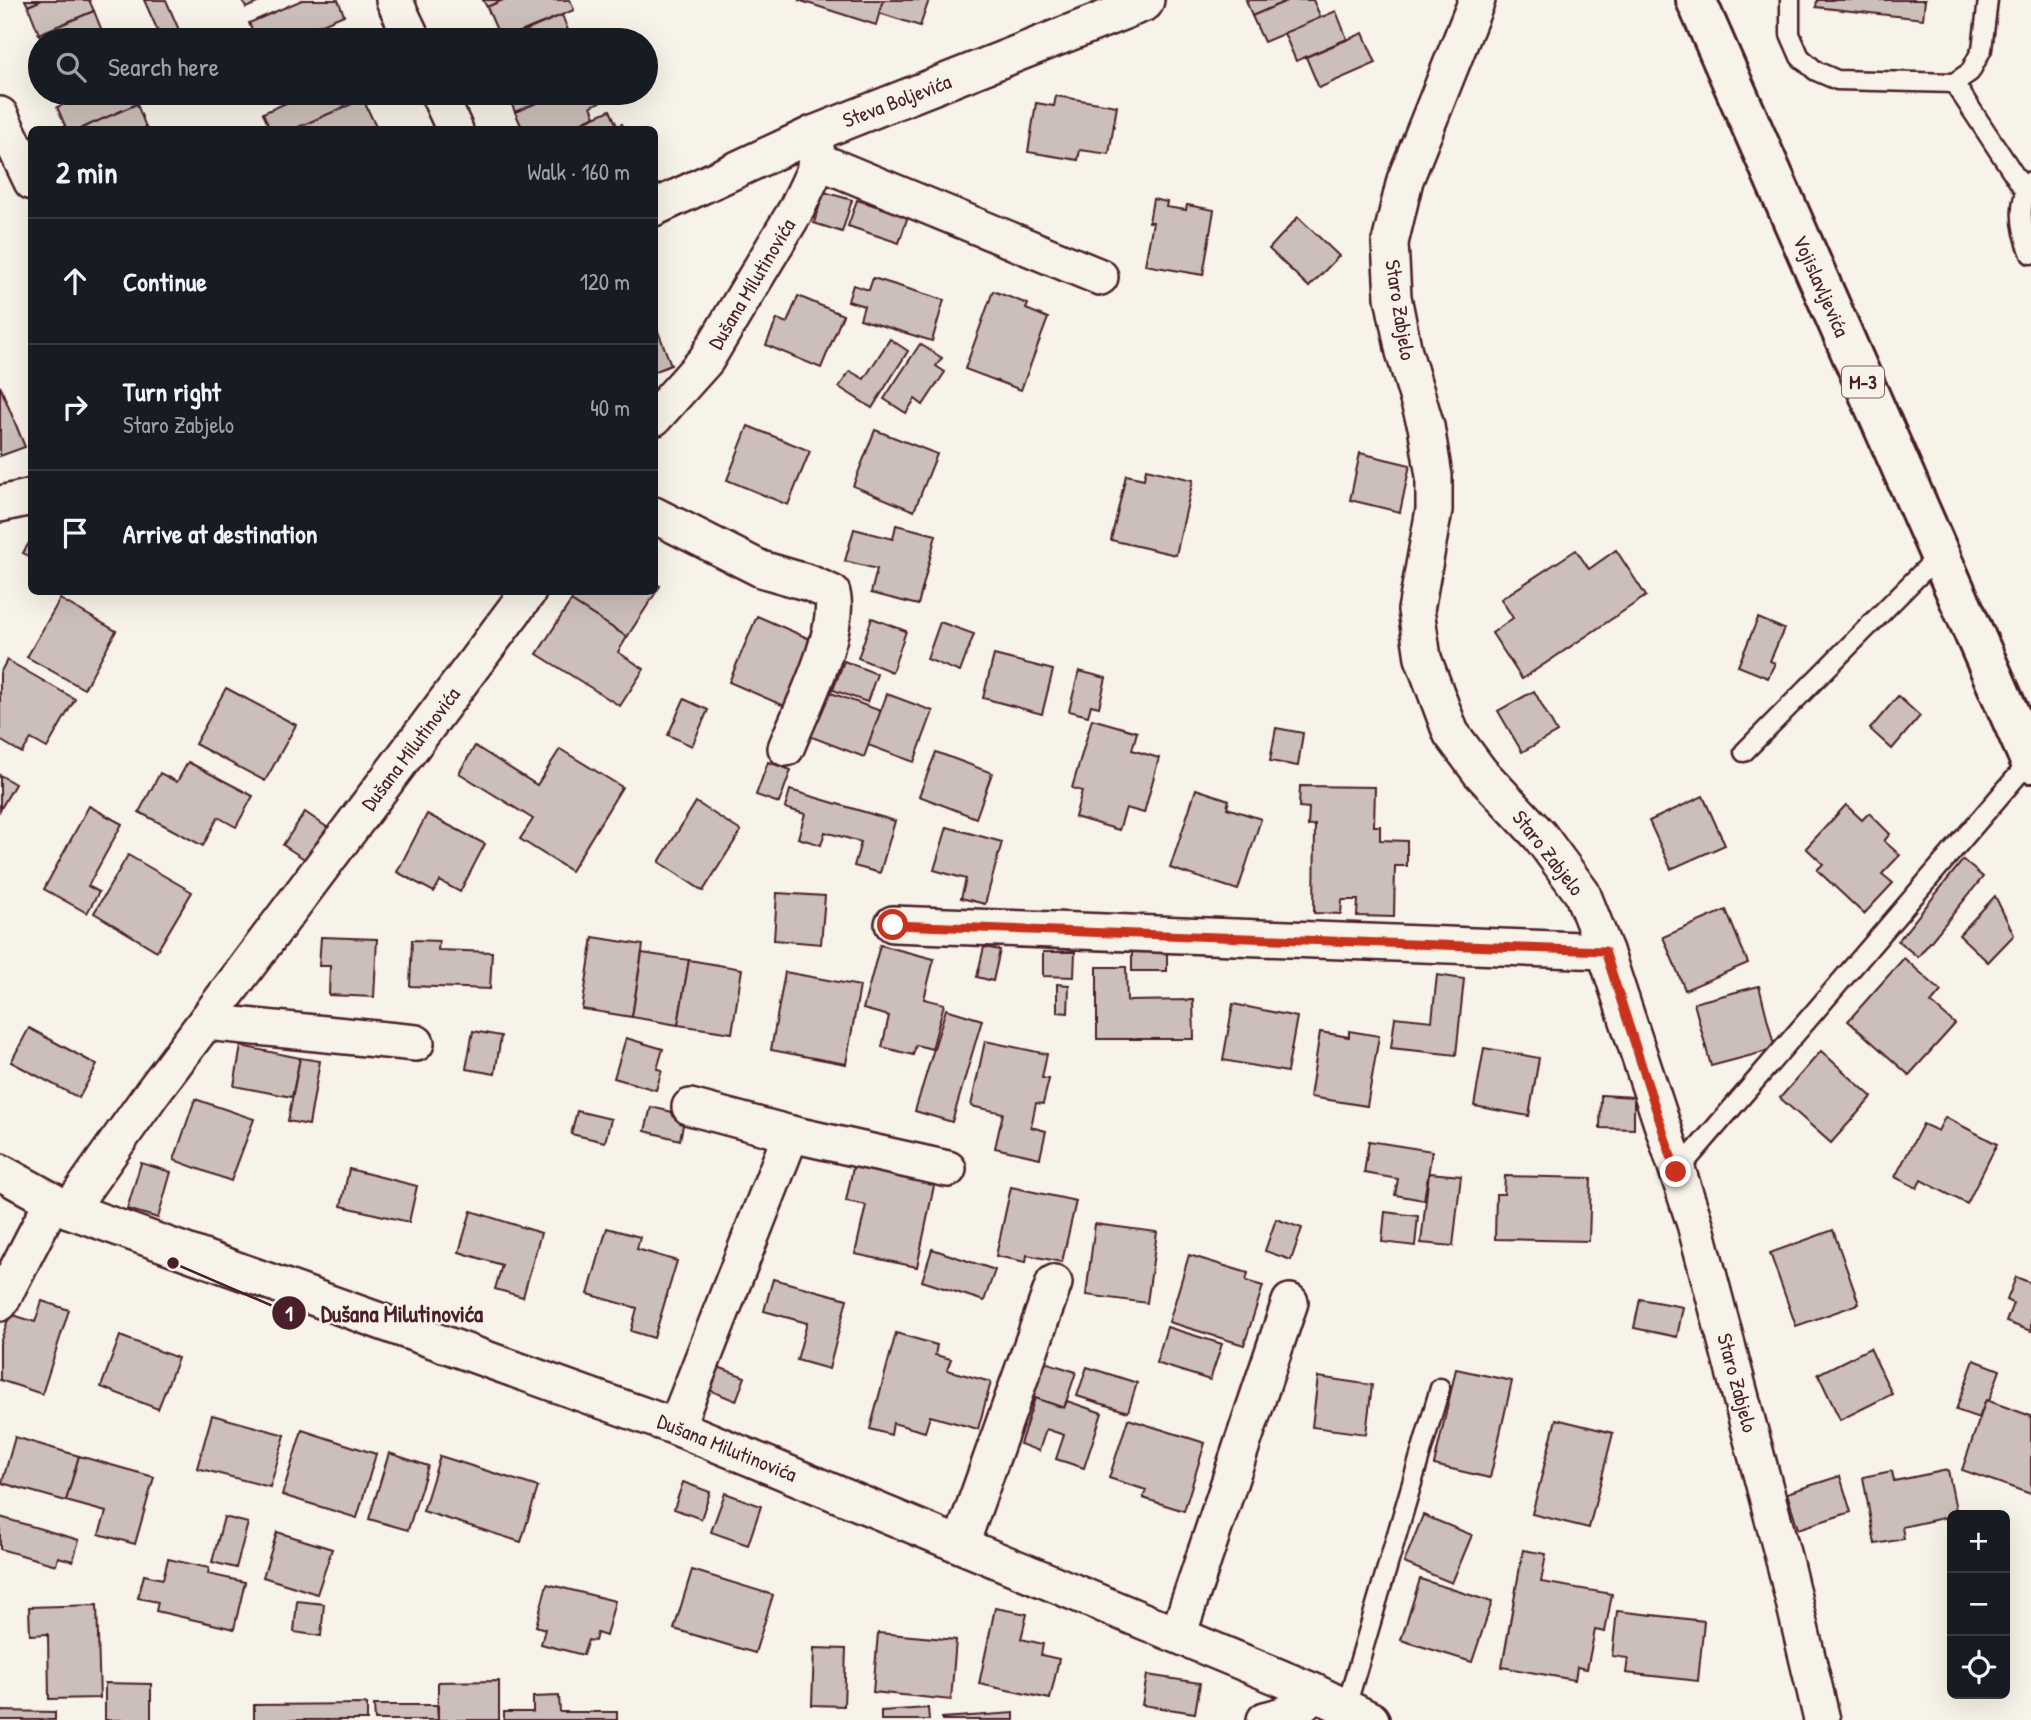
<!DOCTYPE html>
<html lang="en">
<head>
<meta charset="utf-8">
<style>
	:root { --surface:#171b24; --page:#242831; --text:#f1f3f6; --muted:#9ea1a6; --line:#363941 }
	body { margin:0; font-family:"Patrick Hand",sans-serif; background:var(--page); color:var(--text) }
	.controls { position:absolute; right:21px; bottom:21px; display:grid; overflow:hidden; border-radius:10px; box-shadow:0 7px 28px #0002 }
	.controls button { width:63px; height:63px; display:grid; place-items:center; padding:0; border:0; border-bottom:2px solid var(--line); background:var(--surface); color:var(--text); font:35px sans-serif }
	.stop { position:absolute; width:21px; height:21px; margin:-16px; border:5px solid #c8321e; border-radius:50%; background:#fff }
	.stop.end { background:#c8321e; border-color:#fff; box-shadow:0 2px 7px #0008 }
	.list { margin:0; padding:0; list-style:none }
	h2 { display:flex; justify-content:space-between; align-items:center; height:91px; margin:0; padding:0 28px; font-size:30px }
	h2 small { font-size:23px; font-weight:400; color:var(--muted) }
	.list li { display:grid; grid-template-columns:46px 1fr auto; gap:21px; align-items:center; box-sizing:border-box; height:126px; padding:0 28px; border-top:2px solid var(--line) }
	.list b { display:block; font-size:26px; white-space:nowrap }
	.list p { margin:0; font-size:23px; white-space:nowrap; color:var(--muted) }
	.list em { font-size:23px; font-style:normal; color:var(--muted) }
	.icon { flex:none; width:38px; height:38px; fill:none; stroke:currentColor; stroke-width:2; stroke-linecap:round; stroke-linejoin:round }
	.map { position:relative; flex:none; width:2031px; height:1720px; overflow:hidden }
	.search { position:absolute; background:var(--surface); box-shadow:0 7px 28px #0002; left:28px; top:28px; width:630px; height:77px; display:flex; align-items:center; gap:18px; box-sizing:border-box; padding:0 24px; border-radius:38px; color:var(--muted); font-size:26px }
	.panel { position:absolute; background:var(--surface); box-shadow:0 7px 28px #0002; left:28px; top:126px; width:630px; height:469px; border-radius:10px }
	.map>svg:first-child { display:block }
</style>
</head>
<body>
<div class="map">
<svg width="2031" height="1720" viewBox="0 0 2031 1720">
	<rect width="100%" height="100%" fill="#f7f3e8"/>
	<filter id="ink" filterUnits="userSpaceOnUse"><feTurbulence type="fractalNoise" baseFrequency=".0143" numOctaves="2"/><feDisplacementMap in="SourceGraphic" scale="14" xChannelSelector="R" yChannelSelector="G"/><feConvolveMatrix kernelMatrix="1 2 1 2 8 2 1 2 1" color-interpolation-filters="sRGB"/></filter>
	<g filter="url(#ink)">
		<g fill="#ccbfb9" stroke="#4a1f2b" stroke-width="2">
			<path d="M25,0H42L28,6Z"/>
			<path d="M42,0H89L94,11L39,34L28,6Z"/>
			<path d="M144,0H166L179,30L161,38Z"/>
			<path d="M242,0H264L246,8Z"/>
			<path d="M302,0H338L344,15L284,40H256L249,23Z"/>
			<path d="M483,0H503L487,7Z"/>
			<path d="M503,0H570L574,10L501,40L487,7Z"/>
			<path d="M798,0H883L876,25Z"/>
			<path d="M883,0H929L920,26L879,13Z"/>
			<path d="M1246,0H1289L1252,16Z"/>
			<path d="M1289,0H1313L1321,18L1264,42L1252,16Z"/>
			<path d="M1817,0H1925L1923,19L1816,7Z"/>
			<path d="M94,11L104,36L94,40H42L39,34Z"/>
			<path d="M1336,11L1347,39L1296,61L1284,33Z"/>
			<path d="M562,15L572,40H504Z"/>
			<path d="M311,29L316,40H284Z"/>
			<path d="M1363,33L1376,63L1319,88L1306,57Z"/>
			<path d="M90,93H132L137,104L78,130H67L57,107Z"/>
			<path d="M278,93H309L283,104Z"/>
			<path d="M309,93H339L345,107L293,130H270L263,113Z"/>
			<path d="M507,93H560L515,112Z"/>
			<path d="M560,93H596L600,102L591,106L595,116L565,130H523L515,112Z"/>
			<path d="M1056,96L1117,106L1109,154L1080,150L1078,160L1028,152L1036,103L1054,106Z"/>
			<path d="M363,99L376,127L369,130L294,129Z"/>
			<path d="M137,104L147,130H83L82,128Z"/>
			<path d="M610,110L617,126L622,124L625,130H565Z"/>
			<path d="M824,192L852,200L842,232L814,223Z"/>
			<path d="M1153,199L1167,202L1166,207L1186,210L1187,205L1214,210L1203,275L1145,265L1153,222H1149Z"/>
			<path d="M857,200L908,216L899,243L848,226Z"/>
			<path d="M1298,217L1339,256L1309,287L1269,249Z"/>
			<path d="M873,278L944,300L932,341L860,319L864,306L848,301L853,285L869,290Z"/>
			<path d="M993,291L1028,304L1026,309L1048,318L1021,390L965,369Z"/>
			<path d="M798,296L843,315L821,368L766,345L777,319L787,323Z"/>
			<path d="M654,321L671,365L654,372Z"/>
			<path d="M890,339L908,351L872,408L839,387L850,371L864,379Z"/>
			<path d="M920,344L942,358L936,366L945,372L923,405L915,399L906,413L884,399Z"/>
			<path d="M0,386L25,447L0,456Z"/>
			<path d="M748,426L810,451L788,505L727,480Z"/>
			<path d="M875,430L937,454L914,511L853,486Z"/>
			<path d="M1360,453L1410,465L1400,512L1350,500Z"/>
			<path d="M1146,469L1193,480L1176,555L1111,540L1126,475L1144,479Z"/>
			<path d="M896,525L936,535L918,605L871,593L877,569L845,561L854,529L893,539Z"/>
			<path d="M32,538V558L23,553Z"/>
			<path d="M1576,550L1589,569L1616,550L1646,596L1522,679L1492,633L1513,618L1501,599Z"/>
			<path d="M654,583L660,586L627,637L571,601L577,592H654Z"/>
			<path d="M60,599L116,631L84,689L27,657Z"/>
			<path d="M571,601L627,637L618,652L644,669L620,706L537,654Z"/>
			<path d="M757,616L817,642L789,708L729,682Z"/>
			<path d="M872,618L906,631L892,672L858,658Z"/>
			<path d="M1758,618L1784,629L1770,661L1775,663L1768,678L1738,666Z"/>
			<path d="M940,622L974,634L960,672L927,659Z"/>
			<path d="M994,655L1053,670L1042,714L983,698Z"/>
			<path d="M7,660L75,699L47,748L31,739L22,753L0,740V673Z"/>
			<path d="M844,661L877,674L867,702L833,690Z"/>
			<path d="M1079,671L1106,678L1099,707L1091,705L1088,716L1069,711Z"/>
			<path d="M226,688L296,725L265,781L195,744Z"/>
			<path d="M820,689L881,711L864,757L804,734Z"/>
			<path d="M1534,691L1557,732L1522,752L1498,711Z"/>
			<path d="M887,694L933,711L914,762L868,745Z"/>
			<path d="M1898,696L1920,716L1892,749L1870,729Z"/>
			<path d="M684,699L708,710L692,746L668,735Z"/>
			<path d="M1092,719L1137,732L1132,750L1159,758L1144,813L1126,808L1119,830L1075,817L1082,791L1072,788Z"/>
			<path d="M1276,728L1303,733L1298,766L1270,761Z"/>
			<path d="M475,746L537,785L560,749L622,787L571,871L520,839L533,819L459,773Z"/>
			<path d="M936,752L992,773L976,818L919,796Z"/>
			<path d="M188,762L253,796L236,827L218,817L203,846L139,812L160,773L177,782Z"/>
			<path d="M768,762L791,770L779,803L756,795Z"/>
			<path d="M0,775L15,784L0,810Z"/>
			<path d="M1300,786L1375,787L1374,826H1380V840L1407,841V866H1395L1394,917L1357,916L1358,900H1342L1341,914L1314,913L1315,825L1308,826L1309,808L1299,807Z"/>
			<path d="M1196,789L1229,800L1227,808L1261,819L1238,890L1170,868Z"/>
			<path d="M790,790L895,821L880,873L854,866L861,842L825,832L821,845L798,838L805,814L785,808Z"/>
			<path d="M1703,796L1725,845L1671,869L1649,821Z"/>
			<path d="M696,802L741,831L703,891L659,862Z"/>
			<path d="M1846,805L1862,820L1869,813L1890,834L1884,841L1900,855L1882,874L1893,883L1864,914L1817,870L1823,864L1806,848Z"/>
			<path d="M89,806L122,824L88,886L99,892L87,913L44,889Z"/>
			<path d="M305,812L331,830L309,862L283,845Z"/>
			<path d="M427,814L485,844L460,892L440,881L434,892L397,872Z"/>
			<path d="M947,827L1002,842L985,904L961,898L966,879L934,870Z"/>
			<path d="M128,855L192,892L157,951L94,913Z"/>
			<path d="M1963,860L1983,877L1918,957L1898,941Z"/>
			<path d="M777,893L825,896L821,944L774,940Z"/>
			<path d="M1995,896L2014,935L1988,962L1959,935Z"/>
			<path d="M1726,910L1748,963L1685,990L1663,937Z"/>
			<path d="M321,937L377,939L374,997L329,995L330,966H319Z"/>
			<path d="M593,937L643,945L632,1017L582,1009Z"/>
			<path d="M412,940L439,941L438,950L492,952L490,989L410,986Z"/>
			<path d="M880,945L934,959L924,999L944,1004L932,1049L916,1045L913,1055L882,1047L889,1016L863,1009Z"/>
			<path d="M984,947L1000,950L993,981L977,977Z"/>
			<rect x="1132" y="951" width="35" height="20"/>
			<path d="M1043,952H1075L1074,977L1043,976Z"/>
			<path d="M642,953L689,960L678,1025L632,1017Z"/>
			<path d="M1904,958L1941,991L1931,1003L1955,1024L1909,1075L1848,1021Z"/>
			<path d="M689,960L742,969L732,1033L678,1025Z"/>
			<path d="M1097,967H1126L1127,1001L1193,1000L1194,1039H1097Z"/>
			<path d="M785,972L860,986L846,1064L771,1050Z"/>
			<path d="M1437,975L1464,979L1456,1055L1391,1048L1395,1017L1432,1021Z"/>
			<path d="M1057,984L1069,985L1068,1013L1057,1012Z"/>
			<path d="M1759,986L1775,1049L1711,1066L1694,1003Z"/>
			<path d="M1233,1004L1297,1017L1287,1072L1223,1060Z"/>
			<path d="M946,1009L982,1020L952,1122L915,1111Z"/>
			<path d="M29,1028L97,1065L79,1098L11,1062Z"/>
			<path d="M473,1031L501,1036L495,1074L466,1069Z"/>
			<path d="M1349,1031L1379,1036L1367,1106L1310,1097L1320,1032L1349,1037Z"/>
			<path d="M626,1038L663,1049L657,1069L662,1070L656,1090L614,1078Z"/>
			<path d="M985,1041L1047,1054L1042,1078L1049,1079L1043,1104L1036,1103L1031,1127L1046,1131L1040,1158L995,1148L1003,1113L971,1106Z"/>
			<path d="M241,1046L300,1058L292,1097L234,1086Z"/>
			<path d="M1484,1048L1539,1058L1529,1116L1474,1106Z"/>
			<path d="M1821,1051L1872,1097L1831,1143L1780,1098Z"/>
			<path d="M300,1058L320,1061L309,1125L288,1121Z"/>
			<path d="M1601,1095L1634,1097V1129L1600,1128Z"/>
			<path d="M195,1099L254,1119L231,1181L174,1160Z"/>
			<path d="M651,1107L685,1115L680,1140L645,1131Z"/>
			<path d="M577,1111L611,1119L605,1142L571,1134Z"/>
			<path d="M1945,1117L1997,1144L1967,1204L1921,1180L1917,1188L1895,1177L1923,1124L1938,1131Z"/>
			<path d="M1369,1141L1432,1151L1424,1200L1395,1195L1398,1179L1364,1173Z"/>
			<path d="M855,1158L936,1176L917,1267L855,1254L866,1205L846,1201Z"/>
			<path d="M141,1163L171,1172L158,1218L127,1209Z"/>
			<path d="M349,1169L417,1186L409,1222L341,1206Z"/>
			<path d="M1429,1173L1461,1176L1453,1246L1421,1243Z"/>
			<path d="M1505,1176L1591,1178L1589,1241L1495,1239L1496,1194H1504Z"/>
			<path d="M1011,1187L1076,1201L1062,1262L1027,1255L1026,1262L996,1256Z"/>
			<path d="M471,1211L541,1233L523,1297L495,1289L502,1265L459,1252Z"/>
			<path d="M1385,1212L1418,1216L1415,1246L1382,1242Z"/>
			<path d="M1276,1219L1302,1228L1291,1260L1265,1251Z"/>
			<path d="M1095,1224L1157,1232L1147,1303L1086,1295Z"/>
			<path d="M607,1228L640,1237L637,1249L677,1261L654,1338L631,1331L637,1308L588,1294Z"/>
			<path d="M1833,1230L1859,1304L1796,1326L1770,1253Z"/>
			<path d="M932,1249L995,1270L984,1301L922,1281Z"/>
			<path d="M1189,1255L1248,1273L1246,1281L1263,1286L1244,1345L1169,1322Z"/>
			<path d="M2016,1277L2031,1283V1331L2006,1322L2013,1303L2007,1300Z"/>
			<path d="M773,1279L847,1299L829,1369L797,1360L807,1323L764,1311Z"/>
			<path d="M1640,1299L1683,1307L1677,1337L1634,1328Z"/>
			<path d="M42,1301L69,1310L42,1394L0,1380V1343L10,1314L35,1322Z"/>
			<path d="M1167,1327L1222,1344L1210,1380L1156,1363Z"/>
			<path d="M896,1333L937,1345L935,1355L951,1359L947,1370L991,1382L978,1429L930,1416L925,1432L893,1423L891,1435L870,1429Z"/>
			<path d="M120,1336L178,1358L158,1409L101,1387Z"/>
			<path d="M1870,1348L1892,1394L1840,1420L1818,1374Z"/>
			<path d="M1029,1357L1076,1372L1064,1408L1035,1398L1032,1407L1015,1401Z"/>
			<path d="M1974,1360L2000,1370L1989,1401L1986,1400L1979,1418L1956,1410Z"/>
			<path d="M718,1367L745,1377L736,1401L709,1390Z"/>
			<path d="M1087,1367L1137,1383L1128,1412L1077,1396Z"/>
			<path d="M1456,1369L1512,1381L1490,1478L1434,1465Z"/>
			<path d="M1318,1377L1372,1385L1366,1434L1312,1427Z"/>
			<path d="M1035,1398L1064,1408L1067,1401L1102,1413L1084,1468L1056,1459L1064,1435L1046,1429L1039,1451L1020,1444Z"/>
			<path d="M1986,1400L2031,1416V1494L1962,1470Z"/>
			<path d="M212,1415L285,1435L270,1487L197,1468Z"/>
			<path d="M1128,1419L1205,1443L1184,1511L1143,1498L1146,1490L1109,1478Z"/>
			<path d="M1556,1419L1613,1433L1589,1528L1532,1514Z"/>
			<path d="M302,1430L376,1454L357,1518L282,1495Z"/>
			<path d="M15,1437L79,1456L66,1501L2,1483Z"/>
			<path d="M389,1453L428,1466L408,1530L369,1519Z"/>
			<path d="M79,1456L154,1477L135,1544L99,1534L106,1512L66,1501Z"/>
			<path d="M440,1456L538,1487L521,1542L423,1511Z"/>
			<path d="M1948,1470L1957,1515L1902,1527L1904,1539L1875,1544L1863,1477L1892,1471L1894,1481Z"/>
			<path d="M1840,1476L1851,1512L1798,1529L1787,1493Z"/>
			<path d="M683,1482L710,1492L701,1519L674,1509Z"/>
			<path d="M725,1493L761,1506L748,1545L711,1532Z"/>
			<path d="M1423,1515L1472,1535L1452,1583L1404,1563Z"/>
			<path d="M0,1517L79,1540L73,1561L58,1557L56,1565L0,1549Z"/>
			<path d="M224,1517L248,1523L236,1568L212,1562Z"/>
			<path d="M277,1532L332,1549L317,1594L263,1577Z"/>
			<path d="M1523,1550L1546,1554L1541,1582L1612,1594L1605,1632L1595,1630L1587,1669L1577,1667L1575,1680L1502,1667Z"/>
			<path d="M168,1559L209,1568L208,1574L245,1582L234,1629L156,1611L158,1602L138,1598L144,1575L163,1579Z"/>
			<path d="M692,1570L773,1595L755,1653L674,1629Z"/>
			<path d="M1420,1579L1492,1602L1472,1662L1401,1640Z"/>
			<path d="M547,1584L615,1601L606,1636L597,1633L595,1641L588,1640L583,1655L541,1644L545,1629L536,1626Z"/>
			<path d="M297,1601L324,1604L321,1636L294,1632Z"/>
			<path d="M97,1605L100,1698L49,1699L48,1634L30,1635L29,1607Z"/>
			<path d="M995,1608L1027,1614L1021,1639L1043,1644L1041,1655L1059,1659L1050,1699L979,1684Z"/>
			<path d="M1617,1611L1704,1621L1698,1681L1626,1673L1628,1658L1612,1656Z"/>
			<path d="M878,1633L956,1640L951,1700L873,1692Z"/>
			<path d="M814,1648L846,1649L844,1706L812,1705Z"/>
			<path d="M1147,1675L1200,1683L1195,1713L1142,1705Z"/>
			<path d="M499,1681V1720H438V1682Z"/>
			<path d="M105,1683L151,1684V1720H105Z"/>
			<path d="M559,1696L560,1712H617V1720H504V1712H533V1697Z"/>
			<path d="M367,1704V1720H254V1705Z"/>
			<path d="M374,1705H437L438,1720H375Z"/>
			<path d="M928,1708L929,1720H881V1711Z"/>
			<path d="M0,1711L55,1712V1720H0Z"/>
			<path d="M1014,1713V1720H942V1718Z"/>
		</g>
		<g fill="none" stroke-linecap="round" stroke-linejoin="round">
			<g stroke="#4a1f2b" stroke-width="23">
				<g id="lane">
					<path d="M1790,0V34L1800,57L1816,71L1837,80L1954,83L1970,72L1982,49L1988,0"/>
					<path d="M1954,83L2025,191"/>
					<path d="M2031,181C2016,204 2021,230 2031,254"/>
					<path d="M1744,752L1939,555"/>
					<path d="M1677,1172L2030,761"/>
					<path d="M1346,1707L1440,1388"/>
				</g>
			</g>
			<g stroke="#4a1f2b" stroke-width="40">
				<g id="street">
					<path d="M394,0L413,40"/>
					<path d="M1477,0L1405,180L1390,243L1393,297L1404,352L1426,426L1434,476V510L1416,610L1423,658L1451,733L1480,772L1540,836L1582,893L1605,951L1695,1224L1786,1568L1822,1720"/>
					<path d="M438,93L455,130"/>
					<path d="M0,115L32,182"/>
					<path d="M816,160L1100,277"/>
					<path d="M654,208L813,134L1145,3L1146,0"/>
					<path d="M654,418L706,360L796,210L814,172L816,160V145L813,134"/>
					<path d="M0,504L32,497"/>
					<path d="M654,515L761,569L809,583L832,593C842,631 801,710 786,748"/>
					<path d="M893,924L1605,951"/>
					<path d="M206,1022L416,1043"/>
					<path d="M690,1107L791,1134L948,1169"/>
					<path d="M0,1172L69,1210L676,1427L1312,1691L1371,1720"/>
					<path d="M69,1210L152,1093L528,592"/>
					<path d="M0,1303L52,1202"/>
					<path d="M676,1427L791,1134"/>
					<path d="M961,1544L1054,1283"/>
					<path d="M1178,1635L1290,1302"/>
					<path d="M1265,1720C1285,1715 1302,1710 1312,1691"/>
				</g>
			</g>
			<g stroke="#4a1f2b" stroke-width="44">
				<path id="primary" d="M1696,0L2031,763"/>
			</g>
			<use href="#lane" stroke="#f7f3e8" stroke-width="18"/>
			<use href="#street" stroke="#f7f3e8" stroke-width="35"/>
			<use href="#primary" stroke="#f7f3e8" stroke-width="38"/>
		</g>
	</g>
	<g fill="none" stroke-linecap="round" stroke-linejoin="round" filter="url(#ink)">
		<path stroke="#c8321e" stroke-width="9" d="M893,925L1605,951L1676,1172"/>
	</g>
	<g text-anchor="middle" stroke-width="5" stroke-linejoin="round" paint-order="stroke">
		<rect fill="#f7f3e8" stroke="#7e5f64" stroke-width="2" x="1842" y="366.5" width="42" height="31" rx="5"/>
		<g font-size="19" font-weight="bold" fill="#4a1f2b">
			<text x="1863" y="389">M-3</text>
		</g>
		<g font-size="21" fill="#4a1f2b" stroke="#f7f3e8">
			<text transform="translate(897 101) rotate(-21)" y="7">Steva Boljevića</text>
			<text transform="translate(752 284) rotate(-59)" y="7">Dušana Milutinovića</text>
			<text transform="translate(1821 286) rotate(66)" y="7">Vojislavljevića</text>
			<text transform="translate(1400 310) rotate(81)" y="7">Staro Zabjelo</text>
			<text transform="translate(411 749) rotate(-53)" y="7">Dušana Milutinovića</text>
			<text transform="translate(1548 853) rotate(52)" y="7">Staro Zabjelo</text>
			<text transform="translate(1737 1383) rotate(75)" y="7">Staro Zabjelo</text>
			<text transform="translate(727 1448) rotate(22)" y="7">Dušana Milutinovića</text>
		</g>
	</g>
	<path fill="none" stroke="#4a1f2b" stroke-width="2.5" d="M173 1263L289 1313"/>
	<g fill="#4a1f2b" stroke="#f7f3e8" stroke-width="2.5">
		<circle cx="173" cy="1263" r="7"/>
		<circle cx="289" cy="1313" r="18"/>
	</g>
	<g font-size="21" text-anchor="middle" font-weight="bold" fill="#fff">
		<text x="289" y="1321">1</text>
	</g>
	<g font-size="23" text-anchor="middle" font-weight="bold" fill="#4a1f2b" stroke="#f7f3e8" stroke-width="5" stroke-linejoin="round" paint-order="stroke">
		<text x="402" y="1322">Dušana Milutinovića</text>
	</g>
</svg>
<div class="controls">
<button>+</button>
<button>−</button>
<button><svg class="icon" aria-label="locate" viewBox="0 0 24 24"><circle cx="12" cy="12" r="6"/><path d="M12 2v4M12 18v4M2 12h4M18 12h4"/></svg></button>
</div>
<div class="stop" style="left:893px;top:925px"></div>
<div class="stop end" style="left:1676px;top:1172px"></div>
<div class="search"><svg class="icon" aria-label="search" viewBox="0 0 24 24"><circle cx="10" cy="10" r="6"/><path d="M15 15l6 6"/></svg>Search here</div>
<section class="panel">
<h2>2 min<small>Walk · 160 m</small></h2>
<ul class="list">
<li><svg class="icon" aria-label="ahead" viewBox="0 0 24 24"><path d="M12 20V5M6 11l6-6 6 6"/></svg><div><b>Continue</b></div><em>120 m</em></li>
<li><svg class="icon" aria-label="right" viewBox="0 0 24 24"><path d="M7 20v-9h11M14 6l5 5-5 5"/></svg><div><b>Turn right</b><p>Staro Zabjelo</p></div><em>40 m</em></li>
<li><svg class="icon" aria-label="arrive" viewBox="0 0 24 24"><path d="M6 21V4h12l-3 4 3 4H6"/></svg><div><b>Arrive at destination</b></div></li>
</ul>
</section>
</div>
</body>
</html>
